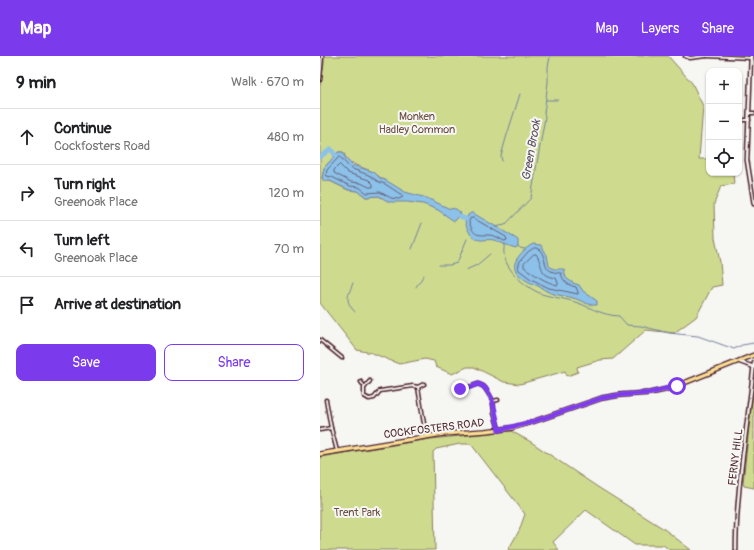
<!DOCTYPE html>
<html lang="en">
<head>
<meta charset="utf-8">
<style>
	:root { --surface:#fff; --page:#f2f2f2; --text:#202124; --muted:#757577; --line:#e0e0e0; --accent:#7c3aed }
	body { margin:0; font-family:Pangolin,sans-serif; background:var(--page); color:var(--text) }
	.controls { position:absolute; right:12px; top:12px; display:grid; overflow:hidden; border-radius:8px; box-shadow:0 1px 3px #0004 }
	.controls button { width:36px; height:36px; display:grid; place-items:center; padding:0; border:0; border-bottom:1px solid var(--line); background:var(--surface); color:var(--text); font:20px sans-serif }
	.stop { position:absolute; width:12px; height:12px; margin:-9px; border:3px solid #7c3aed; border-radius:50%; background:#fff }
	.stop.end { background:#7c3aed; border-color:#fff; box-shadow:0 1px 4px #0008 }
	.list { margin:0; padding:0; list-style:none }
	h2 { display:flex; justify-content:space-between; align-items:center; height:52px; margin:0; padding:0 16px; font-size:17px }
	h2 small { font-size:13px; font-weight:400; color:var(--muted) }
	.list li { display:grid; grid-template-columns:26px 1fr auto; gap:12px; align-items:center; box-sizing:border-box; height:56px; padding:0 16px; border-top:1px solid var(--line) }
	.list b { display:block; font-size:15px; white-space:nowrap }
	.list p { margin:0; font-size:13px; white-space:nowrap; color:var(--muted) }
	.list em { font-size:13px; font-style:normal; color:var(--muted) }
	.actions { display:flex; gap:8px; padding:12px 16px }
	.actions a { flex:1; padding:9px 0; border:1px solid var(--accent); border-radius:8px; text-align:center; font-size:14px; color:var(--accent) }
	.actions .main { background:var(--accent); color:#fff }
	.icon { flex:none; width:22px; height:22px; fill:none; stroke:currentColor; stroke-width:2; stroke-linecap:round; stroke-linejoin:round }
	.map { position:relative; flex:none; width:434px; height:494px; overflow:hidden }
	header { display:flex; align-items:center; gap:24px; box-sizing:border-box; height:56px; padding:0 20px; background:var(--accent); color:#fff }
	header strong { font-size:19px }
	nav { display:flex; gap:22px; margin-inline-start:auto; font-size:14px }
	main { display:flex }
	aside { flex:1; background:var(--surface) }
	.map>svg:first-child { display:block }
</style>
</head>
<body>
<header>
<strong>Map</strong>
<nav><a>Map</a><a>Layers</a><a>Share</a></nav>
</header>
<main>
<aside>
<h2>9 min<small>Walk · 670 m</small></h2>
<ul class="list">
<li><svg class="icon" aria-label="ahead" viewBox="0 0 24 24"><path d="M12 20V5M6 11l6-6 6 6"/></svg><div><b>Continue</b><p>Cockfosters Road</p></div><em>480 m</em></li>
<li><svg class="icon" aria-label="right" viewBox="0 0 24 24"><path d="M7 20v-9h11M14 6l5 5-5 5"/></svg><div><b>Turn right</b><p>Greenoak Place</p></div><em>120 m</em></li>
<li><svg class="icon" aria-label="left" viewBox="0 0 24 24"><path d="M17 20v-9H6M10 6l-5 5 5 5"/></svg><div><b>Turn left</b><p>Greenoak Place</p></div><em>70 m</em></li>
<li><svg class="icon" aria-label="arrive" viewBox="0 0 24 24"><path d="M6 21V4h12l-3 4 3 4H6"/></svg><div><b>Arrive at destination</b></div></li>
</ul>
<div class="actions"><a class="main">Save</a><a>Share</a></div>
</aside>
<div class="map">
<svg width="434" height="494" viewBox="0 0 434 494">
	<rect width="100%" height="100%" fill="#f6f6f2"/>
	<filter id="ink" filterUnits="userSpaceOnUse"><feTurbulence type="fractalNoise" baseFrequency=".025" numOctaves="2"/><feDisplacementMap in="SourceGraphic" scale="8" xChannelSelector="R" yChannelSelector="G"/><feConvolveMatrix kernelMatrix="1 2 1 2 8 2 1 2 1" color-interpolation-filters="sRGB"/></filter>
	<g filter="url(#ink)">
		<g fill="#cedb8f" stroke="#8c7d5d" fill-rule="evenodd">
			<path d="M4,0H348L372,27L383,50L379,103H389V117H413L414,128L401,130L394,148L395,182L400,206L402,229L392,231L376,261L354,277L326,274L293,303L280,304L257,311L258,316L247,320L245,315L200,328L184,326L154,311H147L132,318L116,311L114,305L105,303L79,308L52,297L37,294L0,247V31L4,8ZM18,96H23C29,110 41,110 53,116C58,119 61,123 67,125L66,138L62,142L59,140L46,141L38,135L28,134L10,125H4L2,122L4,112Z"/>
			<path d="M434,324V432L424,430L423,427Z"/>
			<path d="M191,375L211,386L276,430L344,473L371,494H350L343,489H315L266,454L233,486L239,494H188L199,475L205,458L151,388H140L116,393L113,396L115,494H0V401L110,383Z"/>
		</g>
		<g fill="#8cc1e9" stroke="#72809d">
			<path d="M18,96H23L25,102L32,109L54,116L60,122L67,125L85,136L107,142L128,152L136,153L141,157L137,159L136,164L134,165L118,154L103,148L87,146H69L59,140L46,141L38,135L29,134L10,125H4L2,122L4,112Z"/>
			<path d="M151,157H153L195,182L198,184V190L196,192C188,190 182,187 174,184C170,183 166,184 161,184C151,184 148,174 145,166L148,159Z"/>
			<path d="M213,188L221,189L227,199L229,210L234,213H244L246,222L253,227L259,229L263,235L277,245V249C268,250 261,244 253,242C247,240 241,240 234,238C228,237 224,233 218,230C205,225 186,215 199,200C203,195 207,191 213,188Z"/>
		</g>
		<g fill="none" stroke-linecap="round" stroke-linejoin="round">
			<g stroke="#646077" stroke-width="1">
				<path d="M20,101L30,112L51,120L57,125L65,128L82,139L83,141L79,143L71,142L60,136L47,137L39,131L30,130L12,121L7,120L6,119L7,114L18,102Z"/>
				<path d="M20,109L28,117L49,124L53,128V131H49L41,127L31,126L14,117V114L18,110Z"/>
				<path d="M151,162H153L186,181L187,184L184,185C179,182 174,179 168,179C155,179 154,179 149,166Z"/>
				<path d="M214,192H218C230,204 219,216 241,217C243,225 247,229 256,231L258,236V238L229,232L211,223L199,214L198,212L200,205L208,196Z"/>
				<path d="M214,198H216C224,210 218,219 236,222L238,227V229C228,228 212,217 204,211V208Z"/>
			</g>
			<g stroke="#72809d" stroke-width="1">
				<path d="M226,44H238"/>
				<path d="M182,105L181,100L186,82L200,38"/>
				<path d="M175,171L185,169L211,142L225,61L224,57L228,26V11L230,1"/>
				<path d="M185,188C177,209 207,234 225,239C236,242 248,243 258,247C274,253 282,259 299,260L307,269L321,270L349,277L378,280L414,293L422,289L434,287"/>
				<path d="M198,190L200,192L205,193"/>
				<path d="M92,193L102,167"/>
				<path d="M119,209H130L137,207L147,183"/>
				<path d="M146,214L157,209L170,198"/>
				<path d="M33,227C28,240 24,244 35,256"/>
				<path d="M96,231L104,219"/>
			</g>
			<g stroke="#8cc1e9" stroke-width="4.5">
				<path d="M0,101L11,93L15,99"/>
				<path d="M137,159L146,163"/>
			</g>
			<g stroke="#4a1f2b" stroke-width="5">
				<g id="minor">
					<path d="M365,0L370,2L386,0"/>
					<path d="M387,0L431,2"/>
					<path d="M0,24L2,0"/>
					<path d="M429,57H434"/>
					<path d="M419,64H429"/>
					<path d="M0,284L22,302"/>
					<path d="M50,325L44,332V340L49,343L54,342L60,335L93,330L98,331L104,328"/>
					<path d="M41,326L44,330"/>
					<path d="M98,331L106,380"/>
					<path d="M140,334L158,328L163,330L165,332L173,345L174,357L179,373"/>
					<path d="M6,344L11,372L17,395"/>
					<path d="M173,345L178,344"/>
					<path d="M0,374L11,372"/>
				</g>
			</g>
			<g stroke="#4a1f2b" stroke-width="5.5">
				<g id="tertiary">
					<path d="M431,0L427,104L434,148"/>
					<path d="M420,306L434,311"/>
					<path d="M416,494C416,431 428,369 434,307"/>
				</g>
			</g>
			<g stroke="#4a1f2b" stroke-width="6">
				<path id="primary" d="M0,398L123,378L165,375L192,372L212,366L282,342L300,339L330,337L349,333L434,299"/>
			</g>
			<use href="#minor" stroke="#f6f6f2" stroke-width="2"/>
			<use href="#tertiary" stroke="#f6f6f2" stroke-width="2.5"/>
			<use href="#primary" stroke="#fbdf96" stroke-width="3.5"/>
		</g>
	</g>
	<g fill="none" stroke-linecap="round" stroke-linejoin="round" filter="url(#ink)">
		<path stroke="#7c3aed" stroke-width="5" d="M140,333L148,332L158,328C174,332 175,360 179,374L212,366L282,342L300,339L330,337L357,330"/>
	</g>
	<g text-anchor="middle" stroke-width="4" stroke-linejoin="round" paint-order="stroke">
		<g font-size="11" fill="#6b4e44" stroke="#f6f6f2">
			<text x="97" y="64">Monken<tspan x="97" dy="13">Hadley Common</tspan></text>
			<text x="37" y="460">Trent Park</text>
		</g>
		<g font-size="11" fill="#4a1f2b" stroke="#f6f6f2">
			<text transform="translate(114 372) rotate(-7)" y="4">COCKFOSTERS ROAD</text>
			<text transform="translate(415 401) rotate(-83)" y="4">FERNY HILL</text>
		</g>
		<g font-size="12" font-style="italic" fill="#5e5064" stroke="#f6f6f2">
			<text transform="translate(211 94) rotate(-80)" y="4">Green Brook</text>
		</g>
	</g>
</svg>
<div class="controls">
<button>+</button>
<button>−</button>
<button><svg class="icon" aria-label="locate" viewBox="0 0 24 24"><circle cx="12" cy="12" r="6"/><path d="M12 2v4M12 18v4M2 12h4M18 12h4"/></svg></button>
</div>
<div class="stop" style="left:357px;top:330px"></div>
<div class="stop end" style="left:140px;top:333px"></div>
</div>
</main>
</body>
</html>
